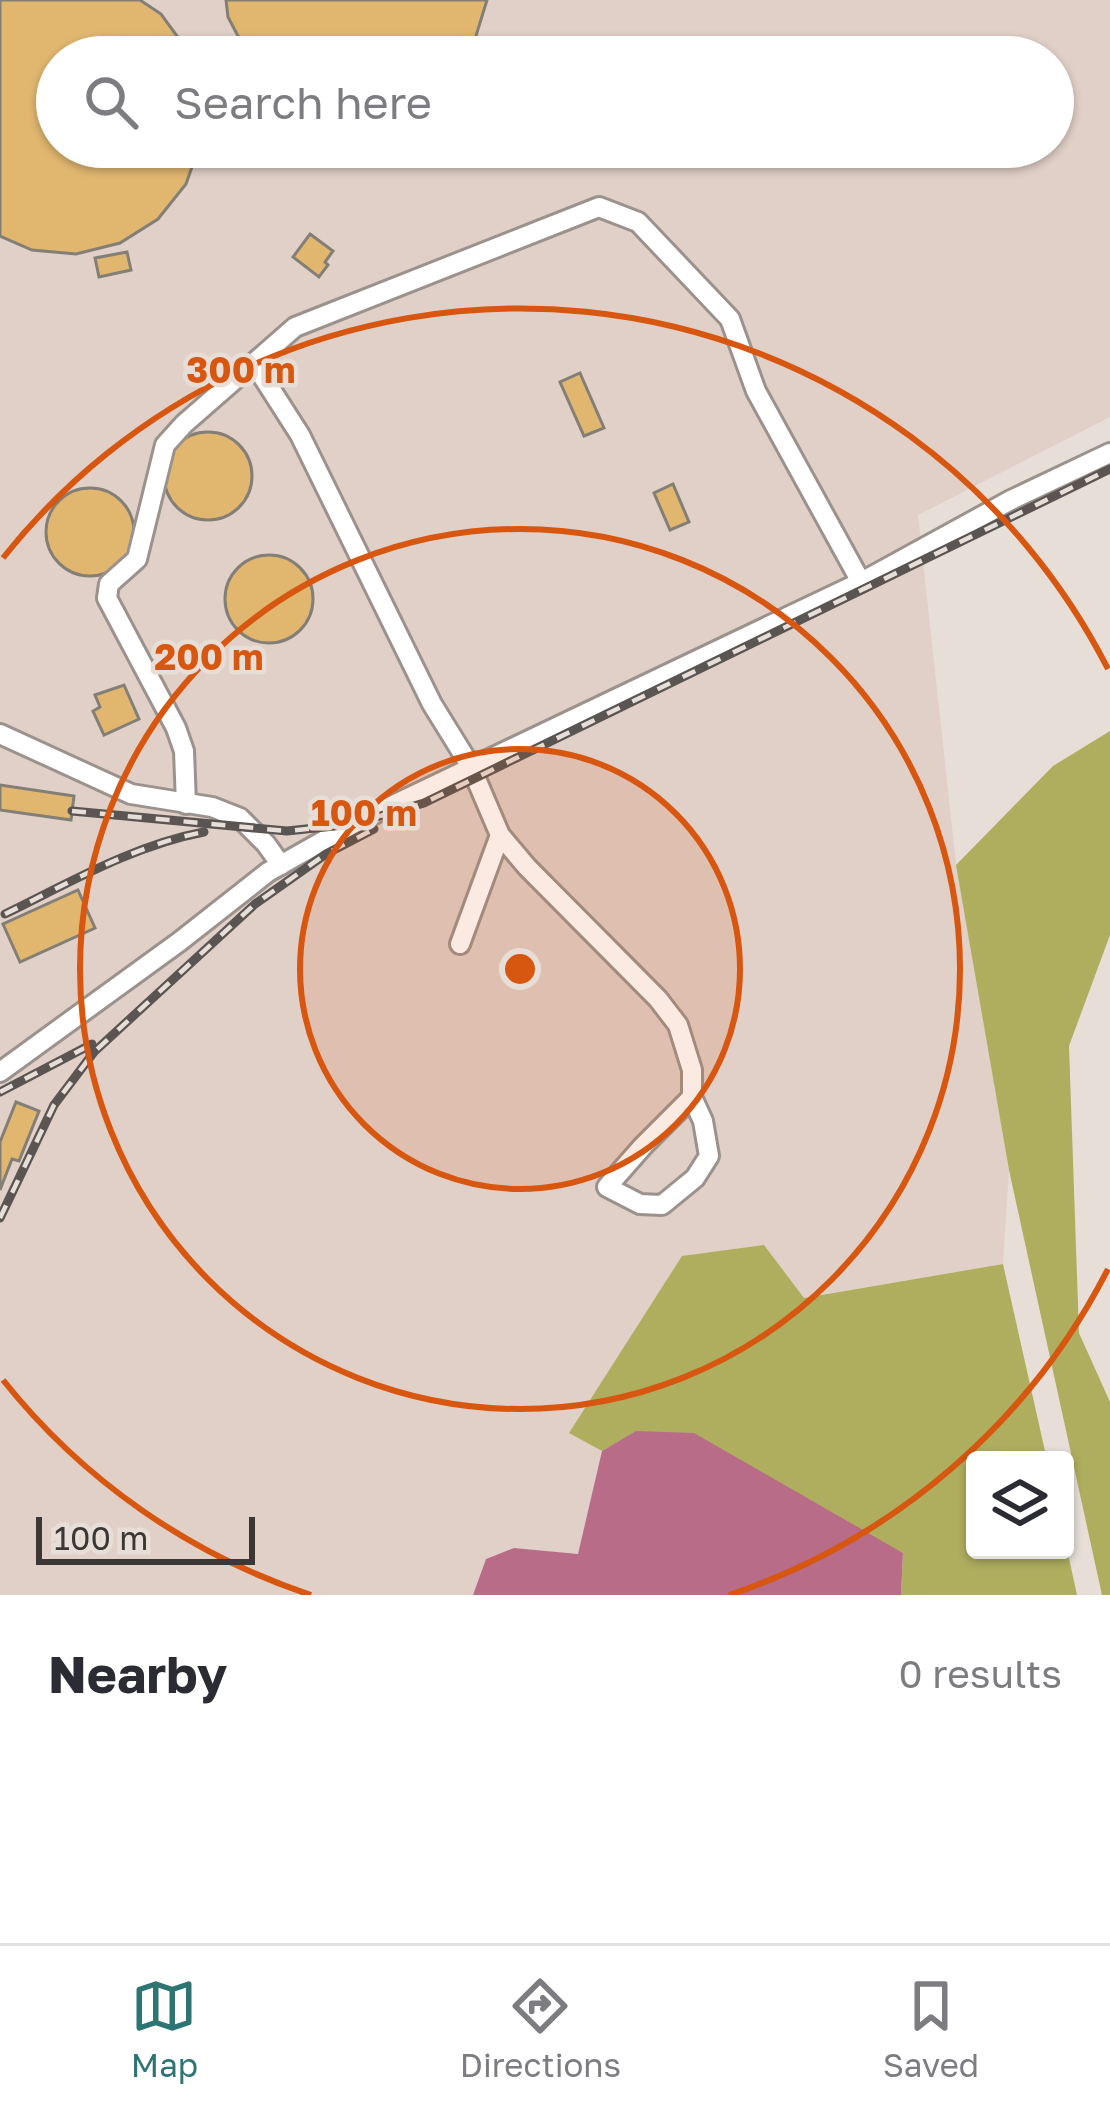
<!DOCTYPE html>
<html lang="en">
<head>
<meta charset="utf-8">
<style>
	:root { --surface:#fff; --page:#f7f7f7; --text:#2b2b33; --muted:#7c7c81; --line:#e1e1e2; --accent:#2c7573 }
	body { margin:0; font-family:"Golos Text",sans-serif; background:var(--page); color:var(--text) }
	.controls { position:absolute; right:36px; bottom:36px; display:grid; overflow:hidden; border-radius:12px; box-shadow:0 3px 9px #0004 }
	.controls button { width:108px; height:108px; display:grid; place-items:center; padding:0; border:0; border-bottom:3px solid var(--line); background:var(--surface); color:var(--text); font:60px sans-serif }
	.scale { position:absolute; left:36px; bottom:30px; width:219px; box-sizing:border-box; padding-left:12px; border:6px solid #3b3735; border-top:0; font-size:33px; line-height:42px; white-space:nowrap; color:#3b3735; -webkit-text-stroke:9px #e7ded8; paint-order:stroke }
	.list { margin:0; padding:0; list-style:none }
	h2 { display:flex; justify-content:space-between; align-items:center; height:156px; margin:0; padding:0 48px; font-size:51px }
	h2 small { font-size:39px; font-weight:400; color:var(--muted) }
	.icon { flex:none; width:66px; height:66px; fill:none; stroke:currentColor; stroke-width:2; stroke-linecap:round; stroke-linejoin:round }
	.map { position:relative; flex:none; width:1110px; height:1595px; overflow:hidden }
	.search { position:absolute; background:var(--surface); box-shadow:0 3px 9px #0004; left:36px; right:36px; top:36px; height:132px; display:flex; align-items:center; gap:30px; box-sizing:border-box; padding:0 42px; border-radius:66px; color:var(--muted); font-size:45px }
	.sheet { height:348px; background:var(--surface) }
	nav { display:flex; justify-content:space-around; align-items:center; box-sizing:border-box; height:168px; border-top:3px solid var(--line); background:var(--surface); font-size:33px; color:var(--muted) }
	nav a { display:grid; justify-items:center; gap:6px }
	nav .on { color:var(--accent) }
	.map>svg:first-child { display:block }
</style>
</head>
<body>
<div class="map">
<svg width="1110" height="1595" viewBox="0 0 1110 1595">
	<rect width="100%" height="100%" fill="#e7ded8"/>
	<path fill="#e1d0c7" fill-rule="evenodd" d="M0,0H1110V417L918,515L956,864L1009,1170L1003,1264L803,1298L570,1433L602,1451L578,1554L514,1548L486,1559L473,1595H0ZM57,57H1053V147H57Z"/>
	<g fill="#afae5f">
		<path d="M1110,731V935L1069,1046L1079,1333L1110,1402V1595H1102L1009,1170L956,865L1053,766Z"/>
		<path d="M764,1245L804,1298L1003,1264L1047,1460H975V1550H1065V1540L1077,1595H901L903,1553L637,1431L602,1451L569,1433L682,1256Z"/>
	</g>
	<path fill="#b86c88" d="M636,1431L694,1433L903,1553L901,1595H473L486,1559L514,1548L578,1554L602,1451Z"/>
	<g fill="#e1b770" stroke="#837f77" stroke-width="3">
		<path d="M0,0H140L161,14L188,51L190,57H57V147H199L186,184L158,219L120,243L76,254L32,250L0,236Z"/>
		<path d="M226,0H487L475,39L461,57H249L228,17Z"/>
		<path d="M310,234L333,251L325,262L328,265L319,277L293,257Z"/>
		<path d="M127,252L131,270L99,277L95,258Z"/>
		<path d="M580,373L604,428L584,436L560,382Z"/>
		<circle cx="208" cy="476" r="44"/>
		<path d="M673,484L689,522L670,530L654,493Z"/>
		<circle cx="90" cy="532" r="44"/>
		<circle cx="269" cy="599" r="44"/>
		<path d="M124,685L139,719L104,735L93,711L100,707L95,695Z"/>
		<path d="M0,785L74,796L71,820L0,810Z"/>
		<path d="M78,890L95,928L20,962L3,924Z"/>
		<path d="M16,1102L39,1111L19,1161L12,1159L0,1190V1142Z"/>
	</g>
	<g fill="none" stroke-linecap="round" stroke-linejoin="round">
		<g stroke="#9b928d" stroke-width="24">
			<g id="minor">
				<path d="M254,363L300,435L432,704L471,767L500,835L460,944"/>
				<path d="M0,734L131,794L212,807L240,818L266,844L281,865"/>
				<path d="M186,804L184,751L176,728L107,598L109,584L137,559L165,445L184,424L295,327L599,207L638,222L730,319L756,391L861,582"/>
				<path d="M500,835L527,867L658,999L678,1025L692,1070V1097L643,1146L607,1187L640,1204L662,1205L695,1178L709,1156L703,1121L692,1097"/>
				<path d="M0,1072L179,942L268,872L353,824L867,579L1011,500L1110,453"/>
			</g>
		</g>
		<use href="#minor" stroke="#fff" stroke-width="18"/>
		<g stroke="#5a5552" stroke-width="9">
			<g id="rail">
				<path d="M72,811L287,831L353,824L424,803L1110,469"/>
				<path d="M5,914C69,883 134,845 204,832"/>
				<path d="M0,1092L92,1044"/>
				<path d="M0,1218L54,1105L94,1052L255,904L326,854L374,829"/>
			</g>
		</g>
		<use href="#rail" stroke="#e7ded8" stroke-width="4.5" stroke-dasharray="14" stroke-linecap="butt"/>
	</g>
	<circle cx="520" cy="969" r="220" fill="#d75610" fill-opacity=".12"/>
	<g fill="none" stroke="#d75610" stroke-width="6">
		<circle cx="520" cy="969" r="220"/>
		<circle cx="520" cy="969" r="440"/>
		<path d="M1108 1269A660 660 0 0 1 729 1595M311 1595A660 660 0 0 1 3 1380M3 558A660 660 0 0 1 1108 669"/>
	</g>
	<circle cx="520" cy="969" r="18" fill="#d75610" stroke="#e7ded8" stroke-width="6"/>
	<g font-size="36" text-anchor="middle" font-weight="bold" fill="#d75610" stroke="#e7ded8" stroke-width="9" stroke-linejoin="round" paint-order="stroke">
		<text x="241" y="383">300 m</text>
		<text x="209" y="670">200 m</text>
		<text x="364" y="826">100 m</text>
	</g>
</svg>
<div class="controls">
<button><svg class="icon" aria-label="layers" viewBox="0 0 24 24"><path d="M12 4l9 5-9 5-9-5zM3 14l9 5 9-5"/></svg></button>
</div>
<div class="scale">100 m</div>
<div class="search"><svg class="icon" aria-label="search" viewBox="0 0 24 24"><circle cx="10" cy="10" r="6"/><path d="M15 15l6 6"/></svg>Search here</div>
</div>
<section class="sheet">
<h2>Nearby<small>0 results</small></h2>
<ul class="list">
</ul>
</section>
<nav>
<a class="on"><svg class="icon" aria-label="map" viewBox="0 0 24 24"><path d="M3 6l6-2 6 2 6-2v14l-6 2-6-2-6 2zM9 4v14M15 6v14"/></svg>Map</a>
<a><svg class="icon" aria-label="directions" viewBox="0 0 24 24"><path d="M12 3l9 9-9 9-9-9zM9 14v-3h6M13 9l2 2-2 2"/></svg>Directions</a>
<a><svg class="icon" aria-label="saved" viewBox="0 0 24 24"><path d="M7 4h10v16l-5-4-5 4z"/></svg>Saved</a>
</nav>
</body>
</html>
